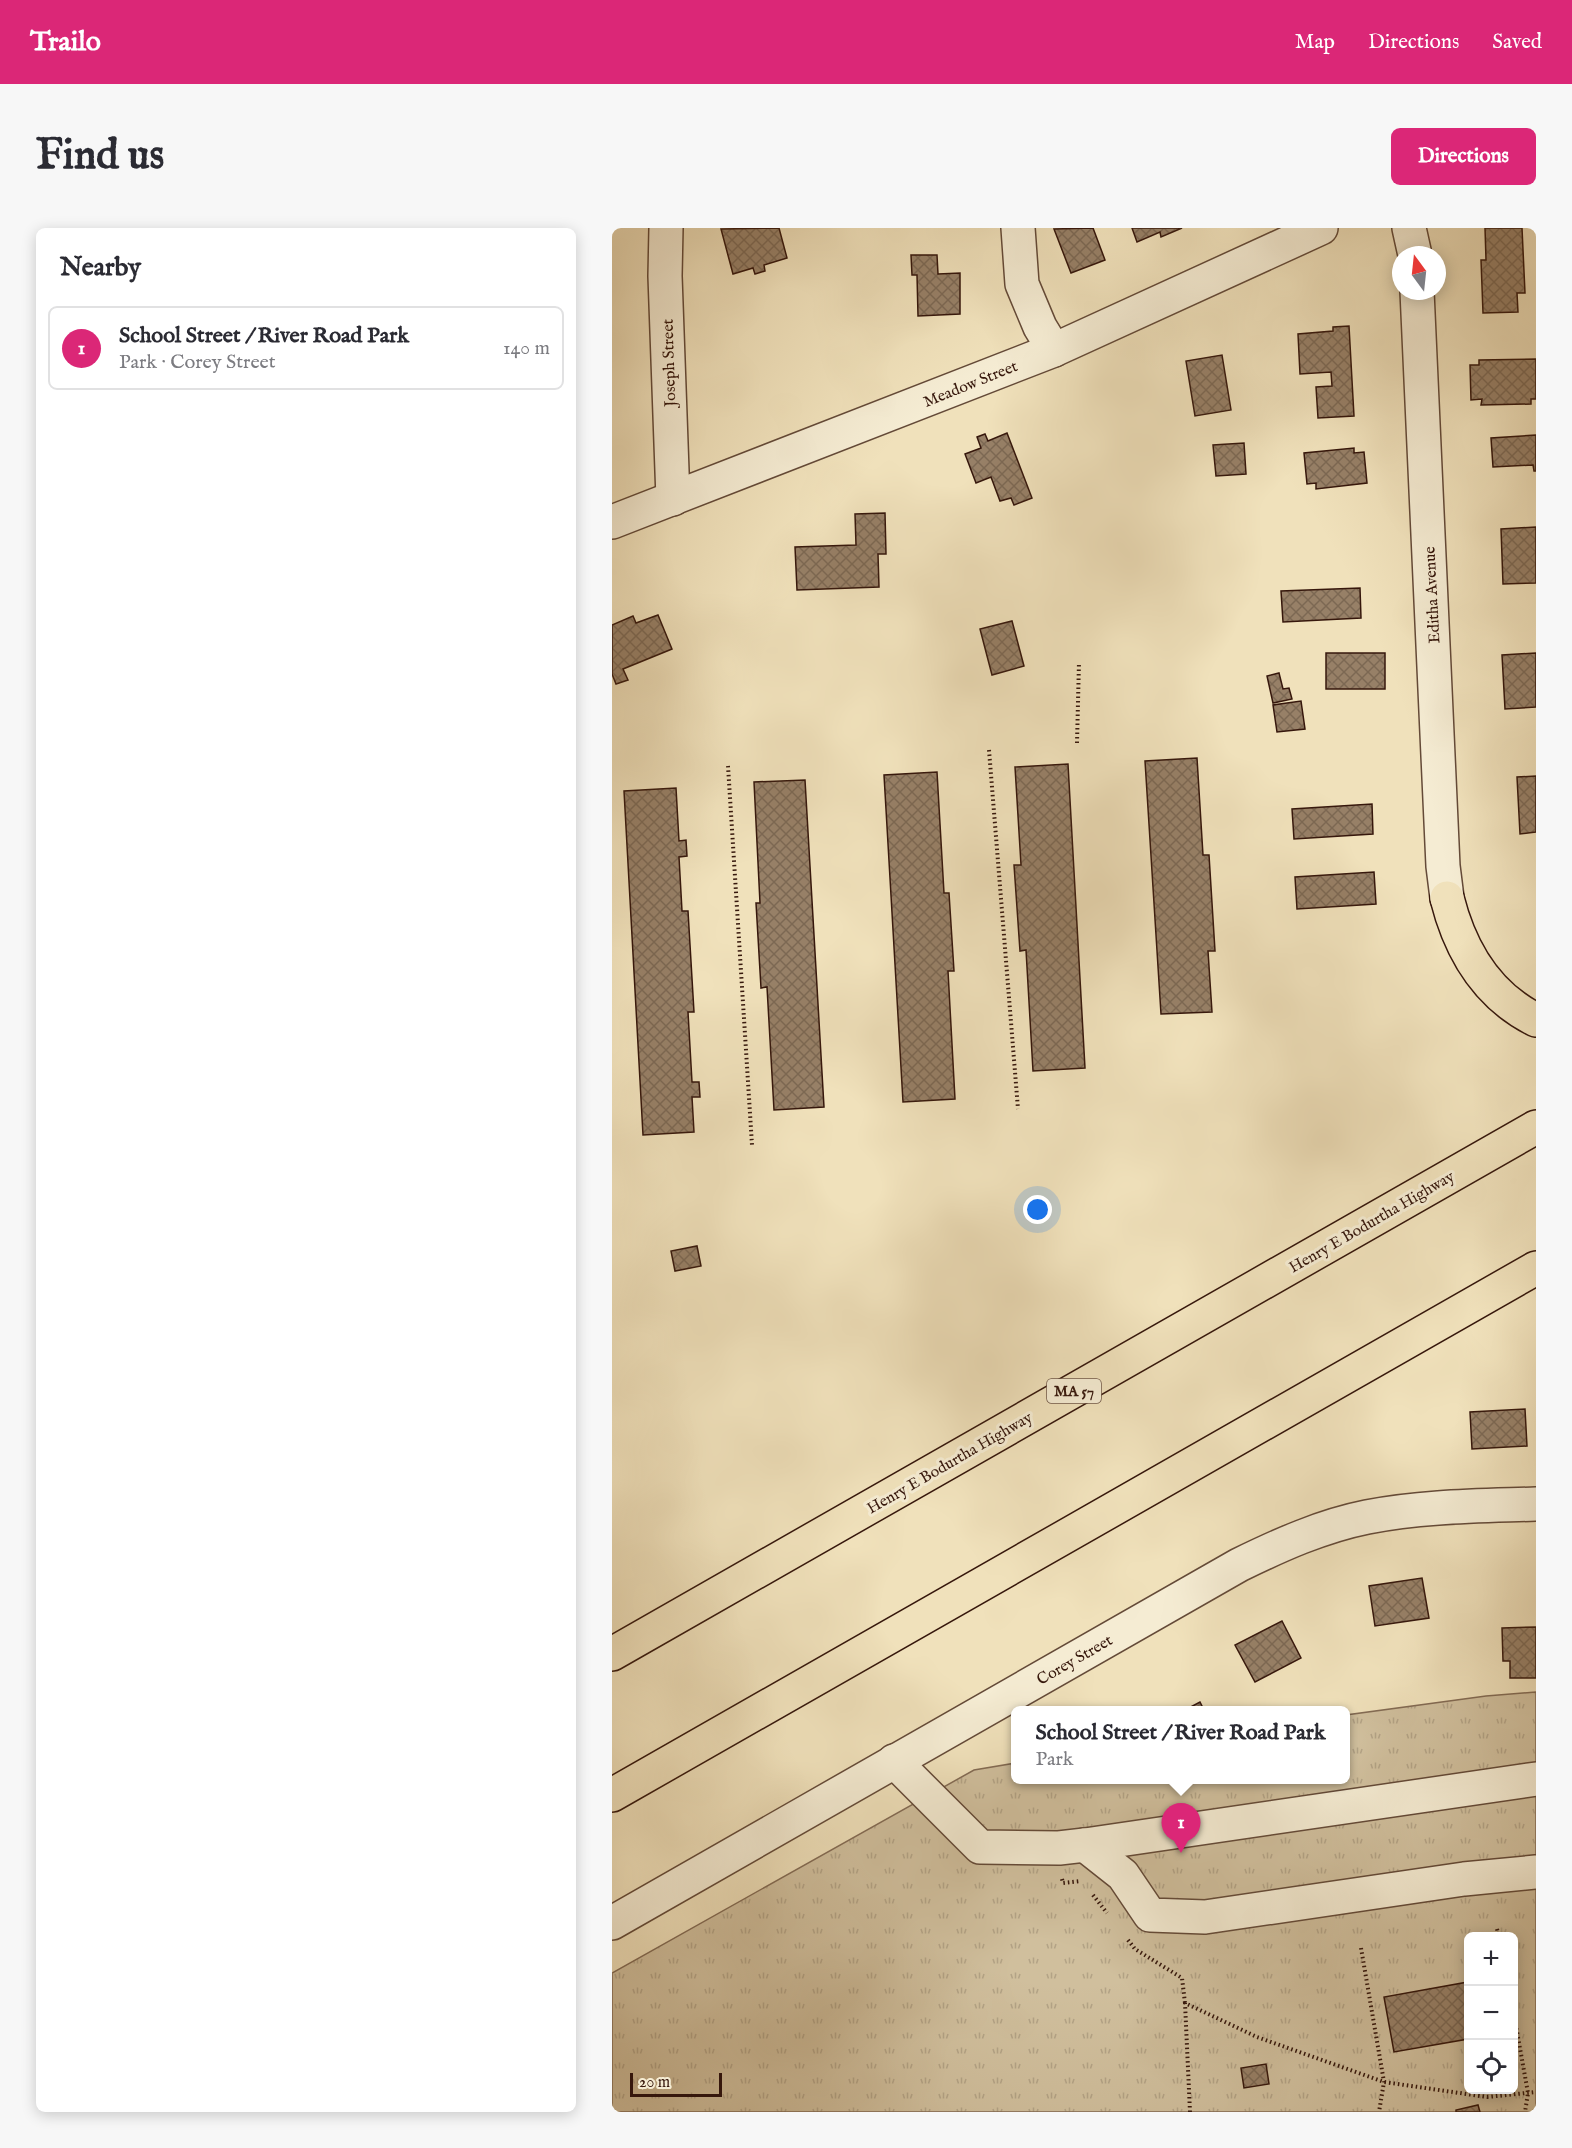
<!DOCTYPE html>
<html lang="en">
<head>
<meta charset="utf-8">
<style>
	:root { --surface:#fff; --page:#f7f7f7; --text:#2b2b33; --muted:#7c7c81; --line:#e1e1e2; --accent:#db2777 }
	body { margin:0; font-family:"IM FELL English",serif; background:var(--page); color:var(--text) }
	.controls { position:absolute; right:18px; bottom:18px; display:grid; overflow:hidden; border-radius:9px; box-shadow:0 3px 15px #0003 }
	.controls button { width:54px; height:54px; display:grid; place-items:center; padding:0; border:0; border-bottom:2px solid var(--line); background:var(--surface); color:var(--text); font:30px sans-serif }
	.compass { position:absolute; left:780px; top:18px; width:54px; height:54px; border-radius:50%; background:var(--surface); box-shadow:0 3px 15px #0003; rotate:345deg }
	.scale { position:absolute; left:18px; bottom:15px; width:92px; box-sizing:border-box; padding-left:6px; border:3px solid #36170c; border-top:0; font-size:16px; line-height:21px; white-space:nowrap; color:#36170c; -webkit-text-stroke:4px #f5ecd3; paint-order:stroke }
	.you { position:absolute; left:426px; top:982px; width:21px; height:21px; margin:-15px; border:4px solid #fff; border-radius:50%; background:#1a73e8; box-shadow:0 0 0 9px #1a73e833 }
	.badge { display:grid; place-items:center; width:39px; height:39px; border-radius:50%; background:var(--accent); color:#fff; font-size:20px; font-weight:700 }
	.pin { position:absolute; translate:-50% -50px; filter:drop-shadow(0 2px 3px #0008) }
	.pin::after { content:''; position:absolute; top:32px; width:21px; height:18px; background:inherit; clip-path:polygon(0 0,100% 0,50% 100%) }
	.popup { position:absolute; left:399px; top:1478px; width:339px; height:78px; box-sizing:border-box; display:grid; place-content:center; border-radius:9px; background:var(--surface); filter:drop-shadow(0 2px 4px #0005); font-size:20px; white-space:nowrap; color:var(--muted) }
	.popup b { font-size:22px; color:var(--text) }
	.popup::after { content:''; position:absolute; left:50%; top:100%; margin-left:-12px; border:12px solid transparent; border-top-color:var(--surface) }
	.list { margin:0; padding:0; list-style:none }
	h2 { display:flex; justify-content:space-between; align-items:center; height:78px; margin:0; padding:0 24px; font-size:26px }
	h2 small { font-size:20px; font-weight:400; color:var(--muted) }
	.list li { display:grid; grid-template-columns:39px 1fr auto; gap:18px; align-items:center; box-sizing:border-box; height:84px; margin:0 12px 12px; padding:0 12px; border:2px solid var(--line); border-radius:9px }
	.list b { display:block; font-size:22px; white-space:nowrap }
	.list p { margin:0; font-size:20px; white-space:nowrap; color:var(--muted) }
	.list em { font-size:20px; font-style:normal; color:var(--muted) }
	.icon { flex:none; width:33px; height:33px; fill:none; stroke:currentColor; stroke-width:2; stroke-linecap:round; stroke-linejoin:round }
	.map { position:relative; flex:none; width:924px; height:1884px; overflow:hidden; border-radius:9px }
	header { display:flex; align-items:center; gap:36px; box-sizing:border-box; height:84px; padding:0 30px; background:var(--accent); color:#fff }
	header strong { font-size:28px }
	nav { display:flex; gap:33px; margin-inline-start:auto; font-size:21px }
	.intro { display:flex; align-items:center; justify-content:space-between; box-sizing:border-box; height:144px; padding:0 36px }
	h1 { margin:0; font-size:42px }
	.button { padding:15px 27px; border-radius:9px; background:var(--accent); color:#fff; font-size:21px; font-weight:700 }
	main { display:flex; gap:36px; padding:0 36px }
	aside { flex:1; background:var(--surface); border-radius:9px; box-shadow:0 3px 15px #0003 }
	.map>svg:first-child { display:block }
</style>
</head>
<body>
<header>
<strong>Trailo</strong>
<nav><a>Map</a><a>Directions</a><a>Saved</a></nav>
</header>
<div class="intro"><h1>Find us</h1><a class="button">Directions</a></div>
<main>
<aside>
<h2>Nearby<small></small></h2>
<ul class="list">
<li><span class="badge">1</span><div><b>School Street / River Road Park</b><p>Park · Corey Street</p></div><em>140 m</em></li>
</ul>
</aside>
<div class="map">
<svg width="924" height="1884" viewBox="0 0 924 1884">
	<defs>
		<pattern id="park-tufts" width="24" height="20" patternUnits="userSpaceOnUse" patternTransform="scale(1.5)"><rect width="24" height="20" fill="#d0bf9d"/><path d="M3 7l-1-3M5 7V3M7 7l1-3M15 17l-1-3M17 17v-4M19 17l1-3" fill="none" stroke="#b3a386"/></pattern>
		<pattern id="building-cross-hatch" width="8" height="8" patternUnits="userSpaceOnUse" patternTransform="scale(1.5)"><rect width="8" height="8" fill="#978067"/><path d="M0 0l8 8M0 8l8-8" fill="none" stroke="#7c6853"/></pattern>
	</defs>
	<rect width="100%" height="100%" fill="#f0e1bb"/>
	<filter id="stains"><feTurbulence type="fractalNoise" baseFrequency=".00333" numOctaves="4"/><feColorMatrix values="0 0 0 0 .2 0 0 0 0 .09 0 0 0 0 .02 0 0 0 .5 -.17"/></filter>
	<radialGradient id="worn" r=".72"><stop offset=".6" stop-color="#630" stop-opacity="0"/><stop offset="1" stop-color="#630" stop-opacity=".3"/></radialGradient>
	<path fill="url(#park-tufts)" stroke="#836b54" stroke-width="1.5" fill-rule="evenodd" d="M924,1464V1884H0V1745L362,1542L404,1535V1552H734V1487L874,1468ZM856,1708H902V1862H856Z"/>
	<g fill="url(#building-cross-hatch)" stroke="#36170c" stroke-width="1.5">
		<path d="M167,0L175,30L152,37L153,43L143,46L141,40L121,46L109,1Z"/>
		<path d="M481,0L493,32L459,45L442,1Z"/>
		<path d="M520,0H570L549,9L548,4L525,14Z"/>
		<path d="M873,0H910L913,65H905L906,84L871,85L869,32H874Z"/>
		<path d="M299,27H325L326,46L348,45V86L306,88L305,47H300Z"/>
		<path d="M737,98L742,188L706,190L704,159L720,158L719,144L688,146L686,106L721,103V99Z"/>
		<path d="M610,127L619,182L583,188L574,133Z"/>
		<path d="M924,131V171H919V176L869,177L870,171L859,172L858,137H867V132Z"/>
		<path d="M395,205L420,270L402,277L399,270L388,273L379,249L364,255L353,226L369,220L365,209L373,206L376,213Z"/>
		<path d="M924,207V243H922L921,237L881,239L879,210Z"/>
		<path d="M632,215L634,246L604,248L601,217Z"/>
		<path d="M742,220V225L752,224L755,255L704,261V255L695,256L692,225Z"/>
		<path d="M273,285L274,326H266L267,359L185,362L183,319L244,317L243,286Z"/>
		<path d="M924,299V355L891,356L889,301Z"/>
		<path d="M748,360L749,390L671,394L669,363Z"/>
		<path d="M46,387L60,421L11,441L16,452L4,456L0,446V397L21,388L24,395Z"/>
		<path d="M400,393L412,438L380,447L368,401Z"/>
		<rect x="714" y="425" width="59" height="36"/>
		<path d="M924,425V479L893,481L890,427Z"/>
		<path d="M667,445L671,461L677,460L680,471L661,475L655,448Z"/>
		<path d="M689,473L693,501L665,504L661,477Z"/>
		<path d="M585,530L591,627H597L603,723H596L600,784L549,786L533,533Z"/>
		<path d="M456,536L473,840L421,843L414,722L408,723L402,637H409L403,539Z"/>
		<path d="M325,544L332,665H337L342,743H336L343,871L291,874L272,547Z"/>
		<path d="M924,548V604L908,606L905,549Z"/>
		<path d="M193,552L212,879L162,882L155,759L149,760L144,675H148L142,554Z"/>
		<path d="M64,560L67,613L74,612L75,628L67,629L70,683H76L82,784H76L80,854H87L88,869H80L82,904L31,907L12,563Z"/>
		<path d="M760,576L761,606L682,611L680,581Z"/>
		<path d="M762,644L764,676L685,681L683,649Z"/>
		<path d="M85,1018L89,1038L63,1043L59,1023Z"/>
		<path d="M913,1181L915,1218L860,1221L858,1184Z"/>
		<path d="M810,1350L817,1390L763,1398L757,1358Z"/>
		<path d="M670,1393L689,1430L643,1454L623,1417Z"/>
		<path d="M924,1399V1450H898V1433H891L890,1400Z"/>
		<path d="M588,1474L592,1482H573Z"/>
		<path d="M856,1754V1811L782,1824L772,1769Z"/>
		<path d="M654,1836L657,1856L632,1860L629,1840Z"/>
		<path d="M866,1877L868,1884H844V1882Z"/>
	</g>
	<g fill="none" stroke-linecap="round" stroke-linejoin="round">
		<g stroke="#644a38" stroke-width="36">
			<g id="minor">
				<path d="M54,0L53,48L61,271"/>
				<path d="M406,0L410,56L428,99L442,122"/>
				<path d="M797,0L803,27"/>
				<path d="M805,63L831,638L835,670"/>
				<path d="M0,294L442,122L709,0"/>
				<path d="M282,1533L368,1619L447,1620L473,1617L924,1551"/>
				<path d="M473,1617L511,1647L538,1687L593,1689L852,1651L924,1644"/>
				<path d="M0,1695L627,1337C668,1317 710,1298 755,1289C811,1278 868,1278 924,1276"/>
			</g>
		</g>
		<g stroke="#36170c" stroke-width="36">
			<g id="highway">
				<path d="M835,670C848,722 874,767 924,792"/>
				<path d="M0,1426L924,899"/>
				<path d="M0,1567L924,1040"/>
			</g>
		</g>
		<g stroke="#36170c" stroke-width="4" stroke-dasharray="1.5 3" stroke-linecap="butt">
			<path d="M465,515L467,434"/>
			<path d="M377,522L406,881"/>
			<path d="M116,538L140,917"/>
			<path d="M450,1651L451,1655L469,1653"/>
			<path d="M481,1667L495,1685"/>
			<path d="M885,1701L887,1708"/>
			<path d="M516,1712L523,1721L570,1750L573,1775"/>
			<path d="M749,1720L772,1854L767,1884"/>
			<path d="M902,1787L916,1865L913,1884"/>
			<path d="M578,1884L573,1775L645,1809L772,1854L875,1869L924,1864"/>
		</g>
		<use href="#minor" stroke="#f5ecd3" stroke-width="33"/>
		<use href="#highway" stroke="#f0e1bb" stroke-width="33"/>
	</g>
	<g text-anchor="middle" stroke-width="6" stroke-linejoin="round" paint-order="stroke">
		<rect fill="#f5ecd3" stroke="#6f5748" stroke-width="1.5" x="435" y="1151" width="54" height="24" rx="4.5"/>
		<g font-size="15" font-weight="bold" fill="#36170c">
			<text x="462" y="1168">MA 57</text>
		</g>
		<g font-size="16" fill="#36170c" stroke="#f5ecd3">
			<text transform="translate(56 135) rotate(-92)" y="6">Joseph Street</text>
			<text transform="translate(358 155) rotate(-22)" y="6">Meadow Street</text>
			<text transform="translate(819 367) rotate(-93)" y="6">Editha Avenue</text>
			<text transform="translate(759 993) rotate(-30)" y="6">Henry E Bodurtha Highway</text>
			<text transform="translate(337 1234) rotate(-30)" y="6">Henry E Bodurtha Highway</text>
			<text transform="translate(462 1431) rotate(-30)" y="6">Corey Street</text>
		</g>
	</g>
	<rect width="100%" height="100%" filter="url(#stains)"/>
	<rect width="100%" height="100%" fill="url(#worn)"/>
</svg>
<div class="controls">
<button>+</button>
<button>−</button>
<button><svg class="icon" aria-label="locate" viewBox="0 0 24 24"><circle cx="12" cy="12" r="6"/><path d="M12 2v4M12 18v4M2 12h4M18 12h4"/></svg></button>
</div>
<svg class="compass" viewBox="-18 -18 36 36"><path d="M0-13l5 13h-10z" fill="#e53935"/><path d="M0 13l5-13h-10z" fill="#7c7c81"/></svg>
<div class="scale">20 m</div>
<div class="you"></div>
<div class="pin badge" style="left:569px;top:1625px">1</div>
<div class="popup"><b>School Street / River Road Park</b>Park</div>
</div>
</main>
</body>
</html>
